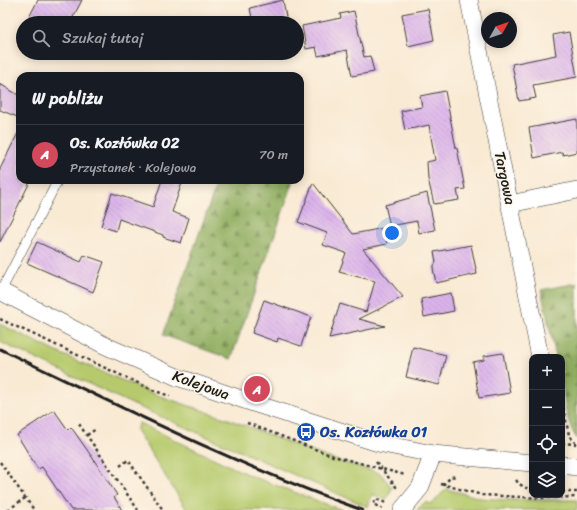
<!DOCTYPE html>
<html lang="pl">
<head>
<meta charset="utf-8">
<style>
	:root { --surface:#171b24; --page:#242831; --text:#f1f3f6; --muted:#9ea1a6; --line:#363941; --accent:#d1495b }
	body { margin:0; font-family:Sriracha,sans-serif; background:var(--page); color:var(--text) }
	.controls { position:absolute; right:12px; bottom:12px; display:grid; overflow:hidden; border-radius:8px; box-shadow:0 2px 10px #0003 }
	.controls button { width:36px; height:36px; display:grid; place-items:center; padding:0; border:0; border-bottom:1px solid var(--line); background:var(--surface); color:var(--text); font:20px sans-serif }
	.compass { position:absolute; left:481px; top:12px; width:36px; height:36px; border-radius:50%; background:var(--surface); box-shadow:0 2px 10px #0003; rotate:50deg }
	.you { position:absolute; left:392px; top:233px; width:14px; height:14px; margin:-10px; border:3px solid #fff; border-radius:50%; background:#1a73e8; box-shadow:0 0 0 6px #1a73e833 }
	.badge { display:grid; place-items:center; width:26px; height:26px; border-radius:50%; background:var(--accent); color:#fff; font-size:13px; font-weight:700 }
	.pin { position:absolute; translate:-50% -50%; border:2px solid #fff; box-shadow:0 1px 4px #0006 }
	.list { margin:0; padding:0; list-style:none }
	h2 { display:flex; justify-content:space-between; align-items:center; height:52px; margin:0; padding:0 16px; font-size:17px }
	h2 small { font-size:13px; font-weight:400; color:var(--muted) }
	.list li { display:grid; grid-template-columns:26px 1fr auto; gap:12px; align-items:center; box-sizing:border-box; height:60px; padding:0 16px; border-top:1px solid var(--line) }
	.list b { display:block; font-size:15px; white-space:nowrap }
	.list p { margin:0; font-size:13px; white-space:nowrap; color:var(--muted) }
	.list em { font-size:13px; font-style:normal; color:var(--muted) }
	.icon { flex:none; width:22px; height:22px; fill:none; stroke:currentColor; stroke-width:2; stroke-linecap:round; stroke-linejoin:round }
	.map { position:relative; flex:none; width:577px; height:510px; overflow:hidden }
	.search { position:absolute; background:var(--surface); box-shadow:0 2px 10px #0003; left:16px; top:16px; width:288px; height:44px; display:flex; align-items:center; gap:10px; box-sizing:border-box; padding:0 14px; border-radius:22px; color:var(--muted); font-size:15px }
	.panel { position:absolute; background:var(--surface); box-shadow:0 2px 10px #0003; left:16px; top:72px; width:288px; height:112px; border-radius:12px }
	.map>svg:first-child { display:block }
</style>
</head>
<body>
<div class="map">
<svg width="577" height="510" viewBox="0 0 577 510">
	<defs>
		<pattern id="forest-firs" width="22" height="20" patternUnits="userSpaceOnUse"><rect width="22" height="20" fill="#90ae60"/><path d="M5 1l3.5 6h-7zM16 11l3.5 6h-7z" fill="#758d4e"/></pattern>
		<pattern id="building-back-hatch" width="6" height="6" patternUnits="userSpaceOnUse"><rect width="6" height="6" fill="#dbb3eb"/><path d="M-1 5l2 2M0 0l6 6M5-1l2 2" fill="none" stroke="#bb99c9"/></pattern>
	</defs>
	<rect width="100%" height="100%" fill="#fcf5e5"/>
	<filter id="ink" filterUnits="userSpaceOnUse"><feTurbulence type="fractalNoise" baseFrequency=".025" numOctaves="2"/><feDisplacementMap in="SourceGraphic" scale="8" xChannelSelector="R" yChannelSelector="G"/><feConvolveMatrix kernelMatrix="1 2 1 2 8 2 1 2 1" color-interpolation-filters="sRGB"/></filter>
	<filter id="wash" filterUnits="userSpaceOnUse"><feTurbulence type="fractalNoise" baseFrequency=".012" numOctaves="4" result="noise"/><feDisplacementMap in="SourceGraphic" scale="16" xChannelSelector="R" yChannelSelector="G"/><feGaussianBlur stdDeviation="0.9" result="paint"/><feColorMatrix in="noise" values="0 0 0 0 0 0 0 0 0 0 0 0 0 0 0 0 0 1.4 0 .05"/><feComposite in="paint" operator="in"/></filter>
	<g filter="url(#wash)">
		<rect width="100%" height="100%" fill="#f9ead4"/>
		<g fill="#b6ca6d" stroke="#697344">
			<path d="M0,324L61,354L154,394L228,419L332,459L380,473L392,488L386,500L372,494L368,507L134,405L0,342Z"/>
			<path d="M139,423L251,476L342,510H187L136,430Z"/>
			<path d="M446,489L481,498L506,500H577V510H417L425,502L432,504Z"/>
		</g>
		<g fill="url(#forest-firs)" stroke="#56653e">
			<path d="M218,180H294L231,359L163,335Z"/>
			<path d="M577,283V439C563,418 562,382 562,357H556L541,290Z"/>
		</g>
		<g id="blocks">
			<g fill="url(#building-back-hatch)">
				<path d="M38,0H82L70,23H26Z"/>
				<path d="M283,0L287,23H253L250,8Z"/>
				<path d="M428,9L434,40L408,46L402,14Z"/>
				<path d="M354,11L364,57L370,56L374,72L352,76L347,50L318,56L316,47L306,49L302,26L341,18L340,14Z"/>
				<path d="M569,32L577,77L533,85L536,98L519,101L512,64L556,55L553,35Z"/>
				<path d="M0,84L20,96V118L0,110Z"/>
				<path d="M445,91L456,148H457L465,189L457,190L459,200L434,204L428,179L427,162L435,160L429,125L405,130L401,111L422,107L420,96Z"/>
				<path d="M577,119V152L563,155L562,152L534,158L529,128Z"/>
				<path d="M20,129V180H31L0,242V169Z"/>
				<path d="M162,180H183L172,212L189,218L181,243L163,237V235L119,219L116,231L101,226L112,193L153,207Z"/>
				<path d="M313,183L353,234L384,228L387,244L363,249L403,297L359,319L385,326L329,338L340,304L366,312L375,281L339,272L346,253L323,245L327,233L298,222Z"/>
				<path d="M427,193L435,230L419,233L417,221L390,226L385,205Z"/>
				<path d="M37,242L81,262L84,255L104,262L93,292L27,263Z"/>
				<path d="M471,245L477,274L436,283L433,268L436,262L434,252Z"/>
				<path d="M451,293L454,311L424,317L421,299Z"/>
				<path d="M264,300L311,317L301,346L278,338L277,342L252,333Z"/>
				<path d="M413,347L446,355L439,385L406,377Z"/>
				<path d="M503,353L510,393L479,398L473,362L484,360V356Z"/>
				<path d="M54,410L68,430L71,427L92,457L117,495L114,497L122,510H71L42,467L38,469L17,435Z"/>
			</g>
		</g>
	</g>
	<g filter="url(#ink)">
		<use href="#blocks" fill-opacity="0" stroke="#3d3b38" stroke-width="1"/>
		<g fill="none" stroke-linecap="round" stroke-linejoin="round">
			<g stroke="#3d3b38" stroke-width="10">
				<path id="service" d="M1,291L58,180"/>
			</g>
			<g stroke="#3d3b38" stroke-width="18">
				<g id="minor">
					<path d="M469,0L540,357"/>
					<path d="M510,204L577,190"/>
					<path d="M0,291L106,346L177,377L253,403L378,443L433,454L532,463"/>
					<path d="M562,465L577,467"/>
					<path d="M402,510L420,488L433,454"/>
				</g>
			</g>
			<g stroke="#3d3b38" stroke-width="2.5" stroke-dasharray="3 3" stroke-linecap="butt">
				<path d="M0,319L155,391L170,396"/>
				<path d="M562,402L569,435L577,445"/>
				<path d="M247,423L333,456L405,475"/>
				<path d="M79,424L138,510"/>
				<path d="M87,435L96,429"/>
				<path d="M562,443L576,444"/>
				<path d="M0,462L34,510"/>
				<path d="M376,462L397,488"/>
				<path d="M120,466L128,460L163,510"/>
				<path d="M516,480L519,484L532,491"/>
				<path d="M441,484L482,495L540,498L577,497"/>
				<path d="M443,485L451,477L456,476"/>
				<path d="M562,492H577"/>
				<path d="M383,509L373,504L376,499L386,503"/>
				<path d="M8,510L25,498"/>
			</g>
			<use href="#service" stroke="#fff" stroke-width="9"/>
			<use href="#minor" stroke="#fff" stroke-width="17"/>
			<path stroke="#1c1c1c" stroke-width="3" d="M0,349C119,406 238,466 362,510"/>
		</g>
	</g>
	<defs>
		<g id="bus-disc" transform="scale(1)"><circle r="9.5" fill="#1a4fb4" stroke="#fcf5e5"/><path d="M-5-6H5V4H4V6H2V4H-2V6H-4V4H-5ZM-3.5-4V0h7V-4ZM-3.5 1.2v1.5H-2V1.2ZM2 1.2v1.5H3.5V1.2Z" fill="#fff"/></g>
	</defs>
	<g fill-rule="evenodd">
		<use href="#bus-disc" x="306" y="432"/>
	</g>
	<g text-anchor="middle" stroke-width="3" stroke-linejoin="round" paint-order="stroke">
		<g font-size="15" fill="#1c1c1c" stroke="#fcf5e5">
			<text transform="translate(505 178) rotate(78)" y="5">Targowa</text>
			<text transform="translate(201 385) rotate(20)" y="5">Kolejowa</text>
		</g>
		<g font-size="15" font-weight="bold" fill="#164399" stroke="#fcf5e5" text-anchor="start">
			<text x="320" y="437">Os. Kozłówka 01</text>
		</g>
	</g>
</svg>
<div class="controls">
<button>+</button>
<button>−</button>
<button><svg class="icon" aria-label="locate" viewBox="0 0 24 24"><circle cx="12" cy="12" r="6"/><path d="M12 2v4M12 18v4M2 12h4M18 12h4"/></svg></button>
<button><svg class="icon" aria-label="layers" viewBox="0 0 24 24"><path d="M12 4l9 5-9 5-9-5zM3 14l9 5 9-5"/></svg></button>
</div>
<svg class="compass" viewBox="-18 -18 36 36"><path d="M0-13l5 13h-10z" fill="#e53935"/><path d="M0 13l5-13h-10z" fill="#9ea1a6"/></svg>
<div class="you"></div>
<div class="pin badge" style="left:257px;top:389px">A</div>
<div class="search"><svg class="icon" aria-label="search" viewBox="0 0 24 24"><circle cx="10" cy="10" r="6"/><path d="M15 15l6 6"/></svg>Szukaj tutaj</div>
<section class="panel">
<h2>W pobliżu<small></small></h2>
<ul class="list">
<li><span class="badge">A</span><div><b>Os. Kozłówka 02</b><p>Przystanek · Kolejowa</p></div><em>70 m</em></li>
</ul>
</section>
</div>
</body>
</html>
